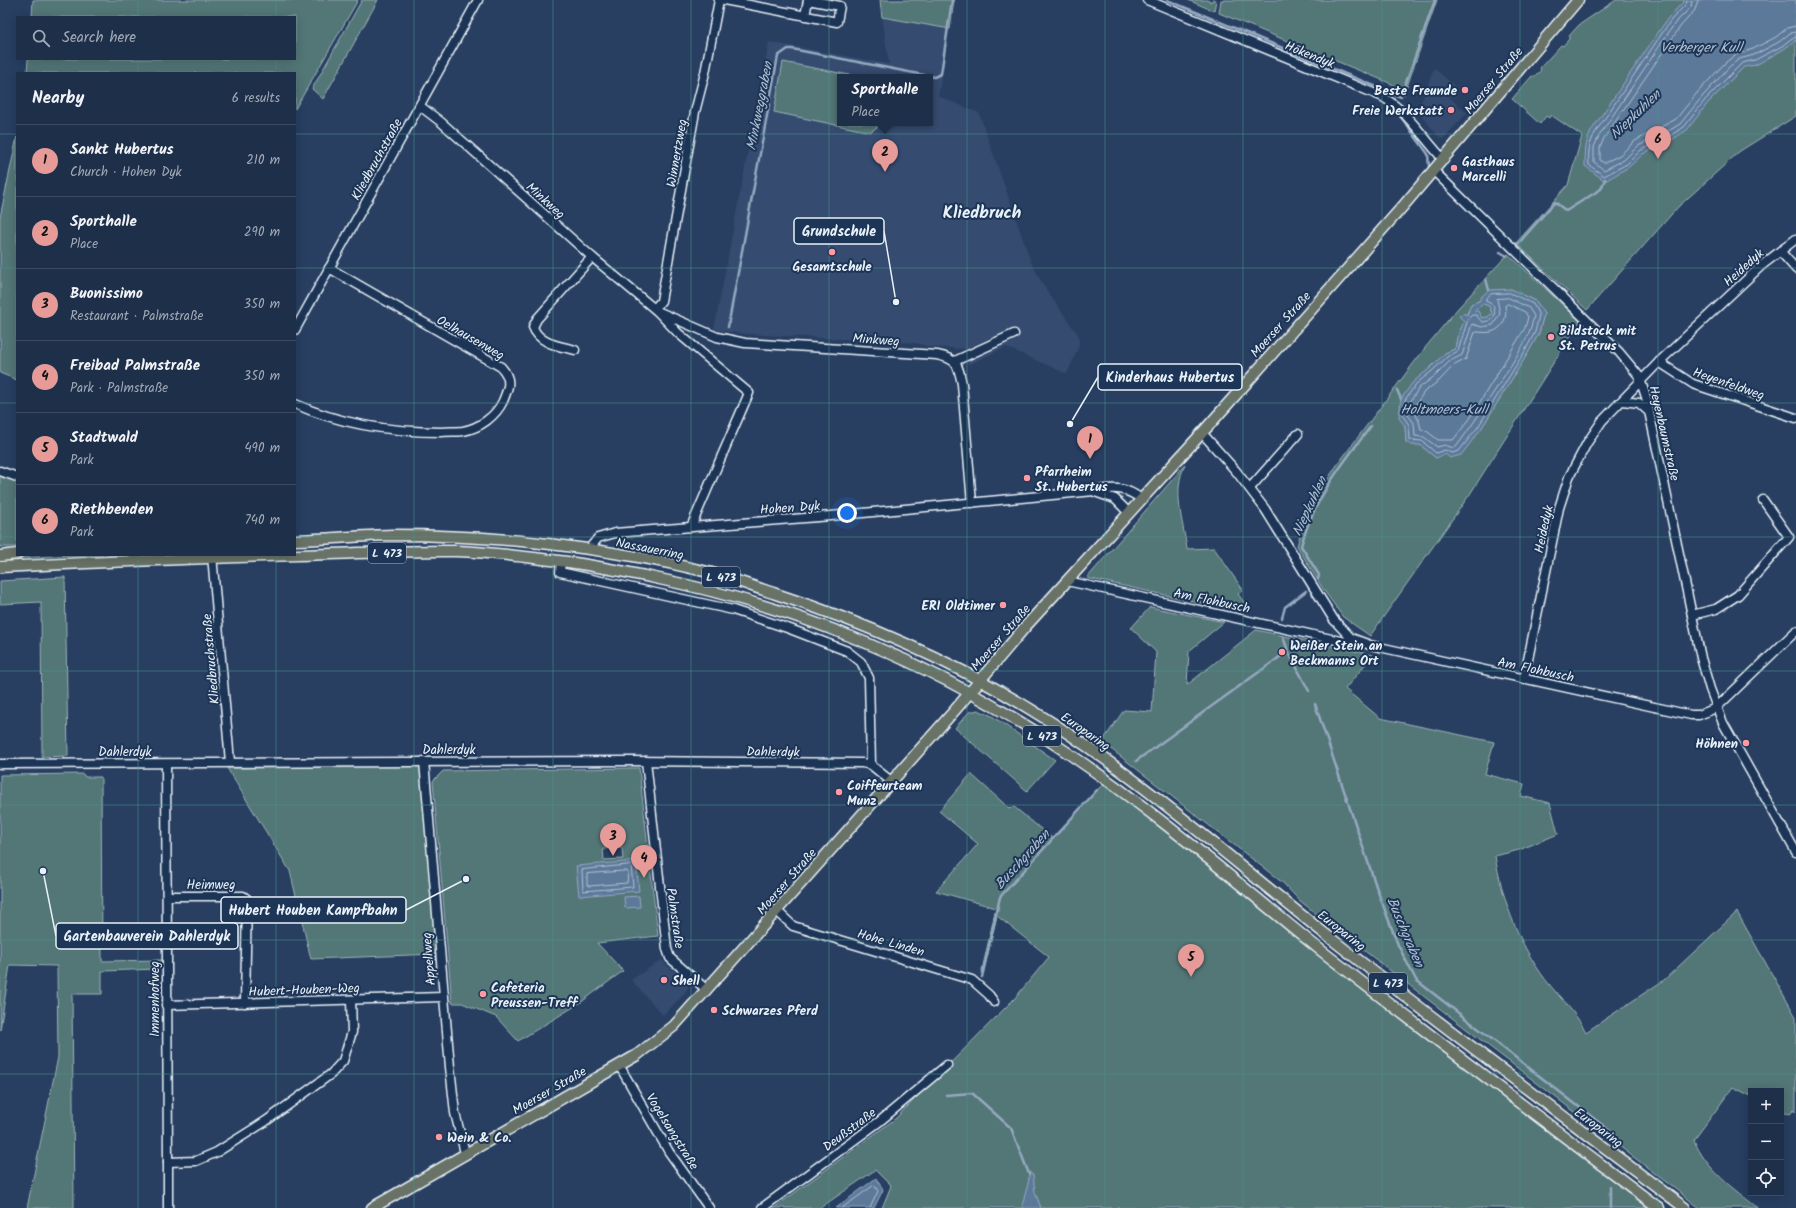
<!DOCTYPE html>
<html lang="en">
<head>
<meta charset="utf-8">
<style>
	:root { --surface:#1e2f4a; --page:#263751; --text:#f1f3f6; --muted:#a1a9b5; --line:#3c4a62; --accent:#e69b98 }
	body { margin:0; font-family:Kalam,sans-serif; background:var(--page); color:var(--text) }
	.controls { position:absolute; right:12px; bottom:12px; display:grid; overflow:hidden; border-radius:0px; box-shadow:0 2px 10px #0003 }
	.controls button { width:36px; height:36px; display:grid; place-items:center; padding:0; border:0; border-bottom:1px solid var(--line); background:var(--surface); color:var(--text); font:20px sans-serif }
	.you { position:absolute; left:847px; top:513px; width:14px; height:14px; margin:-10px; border:3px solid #fff; border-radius:50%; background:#1a73e8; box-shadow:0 0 0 6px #1a73e833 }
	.badge { display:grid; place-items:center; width:26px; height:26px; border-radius:50%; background:var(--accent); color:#111; font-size:13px; font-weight:700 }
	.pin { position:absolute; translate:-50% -33px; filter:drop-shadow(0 1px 2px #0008) }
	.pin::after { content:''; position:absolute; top:21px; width:14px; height:12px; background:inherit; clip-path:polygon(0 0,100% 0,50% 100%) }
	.popup { position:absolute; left:837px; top:74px; width:96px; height:52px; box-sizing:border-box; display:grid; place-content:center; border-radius:0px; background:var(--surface); filter:drop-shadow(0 1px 3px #0005); font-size:13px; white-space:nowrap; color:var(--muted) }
	.popup b { font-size:15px; color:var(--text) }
	.popup::after { content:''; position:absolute; left:50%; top:100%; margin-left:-8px; border:8px solid transparent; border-top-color:var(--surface) }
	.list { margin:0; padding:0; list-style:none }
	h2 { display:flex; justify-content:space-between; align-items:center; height:52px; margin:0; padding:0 16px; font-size:17px }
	h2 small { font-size:13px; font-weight:400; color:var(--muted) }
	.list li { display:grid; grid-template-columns:26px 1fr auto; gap:12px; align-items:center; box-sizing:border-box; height:72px; padding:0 16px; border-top:1px solid var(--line) }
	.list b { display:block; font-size:15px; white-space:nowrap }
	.list p { margin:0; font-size:13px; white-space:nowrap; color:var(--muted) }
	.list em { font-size:13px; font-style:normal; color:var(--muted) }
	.icon { flex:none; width:22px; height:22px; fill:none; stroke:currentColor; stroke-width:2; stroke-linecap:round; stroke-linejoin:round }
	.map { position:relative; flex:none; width:1796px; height:1208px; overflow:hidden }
	.search { position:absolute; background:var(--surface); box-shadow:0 2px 10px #0003; left:16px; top:16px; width:280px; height:44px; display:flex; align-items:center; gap:10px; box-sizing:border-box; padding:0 14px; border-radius:0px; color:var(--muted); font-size:15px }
	.panel { position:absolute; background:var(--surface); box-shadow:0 2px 10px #0003; left:16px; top:72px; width:280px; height:484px; border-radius:0px }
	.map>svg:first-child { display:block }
</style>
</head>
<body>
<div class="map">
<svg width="1796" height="1208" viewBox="0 0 1796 1208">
	<rect width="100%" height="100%" fill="#283f62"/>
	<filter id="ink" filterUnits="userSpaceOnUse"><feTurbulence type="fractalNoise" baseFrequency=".025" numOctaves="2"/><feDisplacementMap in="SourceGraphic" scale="8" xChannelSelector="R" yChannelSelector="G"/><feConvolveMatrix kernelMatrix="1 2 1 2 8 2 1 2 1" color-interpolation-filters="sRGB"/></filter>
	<g filter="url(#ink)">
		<g fill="#354c70" fill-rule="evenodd">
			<path d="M882,17L950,29L938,96L979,113L1031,262L1043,285L1079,336V346L1067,374L1006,347L968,365L967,349L929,347L916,343L749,334L714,330L769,42L889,64ZM840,77H930V123H840Z"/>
			<path d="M1434,68L1457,88L1449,97L1467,113L1443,139L1438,136L1418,111Z"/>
			<path d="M661,960L686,982L688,987L686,992L663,1015L631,980Z"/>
		</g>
		<g fill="#537677" stroke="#9eb4b8" fill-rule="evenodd">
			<path d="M33,0H358L295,109V73H27L28,59H295V17H32Z"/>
			<path d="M362,0H378L323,99L312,89Z"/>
			<path d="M880,0H954L950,29L882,17Z"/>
			<path d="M1188,0H1207L1211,2L1212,0H1216L1214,11Z"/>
			<path d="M1221,0H1437L1404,95L1399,89L1392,84L1219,13Z"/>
			<path d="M1616,0H1796V116L1740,151L1678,207L1587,310L1516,243L1568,185L1582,136L1551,115L1549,118L1546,116L1540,124L1512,99L1532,76L1535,77L1541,70L1540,68L1561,45L1563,46L1569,39V36L1579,25Z"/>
			<path d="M783,62L860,77H840V123H883L870,132L774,112Z"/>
			<path d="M17,137V380L0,373V217Z"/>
			<path d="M1508,254L1580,321L1470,494L1370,636L1343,617L1323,589L1297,546L1300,535L1320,491L1337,465L1425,348L1458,308ZM1511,289L1536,301L1544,314L1539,333L1528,353L1481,429L1436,458L1420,445L1406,442L1405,426L1430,368L1445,353L1455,349L1457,338L1471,304Z"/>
			<path d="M1483,304L1489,306L1492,313L1488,317L1482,318L1474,311Z"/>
			<path d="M1185,465C1172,490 1183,522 1187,549L1214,548L1243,590L1238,594L1246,605L1239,611L1087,578Z"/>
			<path d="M0,475L17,482V547H0Z"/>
			<path d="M73,555H122L0,564V559Z"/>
			<path d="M65,577L68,756L42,757L41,602L0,604V581Z"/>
			<path d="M1150,607L1224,622L1189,651L1187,685L1256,630L1373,655L1345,689L1380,718L1494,742L1485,774L1524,784L1521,796L1550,803L1558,834L1519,850L1495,856C1502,897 1516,937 1540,972C1554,993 1575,1010 1586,1032L1664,980L1737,912L1796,1017V1112L1794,1110L1790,1114L1781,1110V1091H1751V1096L1733,1087L1694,1140C1706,1170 1734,1189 1758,1208H1700L1323,919L1299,900L1283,883L1102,742L1124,710L1152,712L1156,652L1131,628Z"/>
			<path d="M978,710L992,716L1055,760L1027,791L955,728L969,712Z"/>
			<path d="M420,766L436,954L311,959L290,871L227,768Z"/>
			<path d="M639,768L658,936L597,943L623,971L580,1003L518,1041L496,1017L462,1003H452L433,781L443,771ZM622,848L623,859L604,860L603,849Z"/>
			<path d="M83,774L85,777H101L102,961L162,960L159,969L102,971V994H72L74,1208H27L58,1057L57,966L10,965L0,1030V775Z"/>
			<path d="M971,774L1010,809L1013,806L1052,838L1103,784L1166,832L1319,954L1648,1208H1041L1035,1193L1022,1208H882L891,1186L875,1170L820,1208H774L895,1119L1015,998L1049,957L997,916L983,974L982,970L996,908L936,891L978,844L939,811Z"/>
		</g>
		<g fill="#5d799a" stroke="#95a9c0" fill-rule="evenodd">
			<path d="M1685,0H1796V40L1784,49L1756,65L1744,67L1708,103L1687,130L1670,141L1643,154L1629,167L1605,181L1585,166C1585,151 1585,145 1591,131L1668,18Z"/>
			<path d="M1511,289L1536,301L1544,314L1539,333L1528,353L1481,429L1461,455L1450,458L1445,454L1436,458L1420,445H1411L1406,442L1405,426L1399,418L1401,399L1413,382L1430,368L1445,353L1455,349L1457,338L1464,321L1459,316L1463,313L1467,315L1471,304L1479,301L1481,297L1489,290ZM1483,304L1489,306L1492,313L1488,317L1482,318L1478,311H1474Z"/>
			<path d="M636,861L639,891L579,896L576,866Z"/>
			<path d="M639,896L640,907L625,908L624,897Z"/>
			<path d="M1029,1172L1033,1175L1035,1192L1041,1208H1022C1023,1196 1030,1184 1029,1172Z"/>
			<path d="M876,1178L883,1190L874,1208H836Z"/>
		</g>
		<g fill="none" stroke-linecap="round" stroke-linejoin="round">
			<g stroke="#b0c1d2" stroke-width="1">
				<path d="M1687,0L1686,4L1671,20L1595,133C1589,144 1588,152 1589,165L1604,176L1627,164L1641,150L1668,137L1684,127L1705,100L1742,63L1755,60L1782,46L1792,38L1796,37"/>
				<path d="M1692,0L1691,7L1675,23L1599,136L1594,147V162L1604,170L1624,160L1638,146L1665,133L1680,124L1702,97L1729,67L1739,59L1754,55L1779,42L1790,33L1796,32"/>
				<path d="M1698,0L1695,10L1680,27L1604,138L1600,148V160L1604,163L1620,155L1635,141L1676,119L1697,93L1725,63L1735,55L1753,49L1776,37L1787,28L1796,26"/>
				<path d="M1510,293L1533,304L1539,315L1535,332L1525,351L1478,427L1459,451L1452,453L1445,450L1436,453L1422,441L1410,440L1409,425L1403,416L1405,400L1416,384L1432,371L1447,357L1458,351L1468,319L1472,315H1476L1482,322C1494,321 1497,315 1493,305L1486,301V298L1491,294Z"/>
				<path d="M1509,298L1529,308L1534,316C1529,340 1514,360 1501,381C1486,404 1472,426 1456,447L1453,448L1445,445L1437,447L1424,437L1415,436L1414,423L1408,415L1410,402L1419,388L1436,375L1450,361L1462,355L1472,324L1482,327L1493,325L1500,314L1497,299Z"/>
				<path d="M1508,304L1525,312L1528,317L1525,328L1469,420L1453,440H1438L1428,432L1421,429L1419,421L1415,413L1416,404L1424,392L1440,380L1453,366L1466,359L1475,332C1480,332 1486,333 1491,332C1503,329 1508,317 1505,306Z"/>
				<path d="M631,865L633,887L583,891L582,870Z"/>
				<path d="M626,871L628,872L627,883L589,886L587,885V874Z"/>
				<path d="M842,1208L874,1185L878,1191L870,1208"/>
			</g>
			<g stroke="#95a9c0" stroke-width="2.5">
				<path d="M1167,0L1401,97"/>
				<path d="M1403,91L1435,0"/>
				<path d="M1398,113L1428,154L1429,168"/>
				<path d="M1517,245L1555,202L1566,211L1601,189L1605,179"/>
				<path d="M1500,252L1507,256"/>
				<path d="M1486,279L1489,290"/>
				<path d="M728,327L778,56L788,49H792L934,77L941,74L952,0"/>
				<path d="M1397,390L1401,399"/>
				<path d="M1318,579L1319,575L1301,546C1314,498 1342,464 1371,426"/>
				<path d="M1282,618L1285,607L1306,591"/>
				<path d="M1283,637L1288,651L1309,691"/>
				<path d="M1315,704L1377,889L1398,945L1416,980L1610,1131"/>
				<path d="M1136,761L1288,651"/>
				<path d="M982,977L1000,897L1097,790"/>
				<path d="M946,1095L972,1093L1011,1128L1029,1174"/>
				<path d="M1610,1187V1208"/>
			</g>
			<g stroke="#e8f1f8" stroke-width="11">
				<g id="minor">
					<path d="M724,0L837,22L840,6L808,0L805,16"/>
					<path d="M1147,0L1383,97C1409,113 1423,138 1444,160"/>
					<path d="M420,106L441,122L592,257L657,311"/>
					<path d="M1434,171L1619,352L1639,376L1646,397L1701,658L1710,689L1723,723L1796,852"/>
					<path d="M1780,251L1796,269"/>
					<path d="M655,308L661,301L695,112L705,73L719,0"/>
					<path d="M295,330L478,0"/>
					<path d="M575,350C560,346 539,344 533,327L537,319L592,257"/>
					<path d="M955,361L1014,334"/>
					<path d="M1659,362L1693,384L1796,418"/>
					<path d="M1623,401L1639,403L1649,412"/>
					<path d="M295,404C340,424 393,432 442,432C448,431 456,432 463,431C480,428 496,416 503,401C509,387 512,379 501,367L329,268"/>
					<path d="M1202,433L1236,471L1265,509L1334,620L1351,638L1370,645L1691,715H1699L1716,708L1796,631"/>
					<path d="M0,471L17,477"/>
					<path d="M1250,488L1298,434"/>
					<path d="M1095,492L1115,499L1128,512"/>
					<path d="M691,527L749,393L678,333L657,311L717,337L745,343L937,355C957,359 958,364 962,384L972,503"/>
					<path d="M589,549L598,538L615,533L831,516L1094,491C1112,487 1126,487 1141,499"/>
					<path d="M212,555L230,762"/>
					<path d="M561,561L560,572L733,610L790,629L847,651L861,662L869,678L871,765"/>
					<path d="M1067,581L1345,642L1351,638"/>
					<path d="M1692,615L1716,609L1738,595L1789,537L1763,500"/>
					<path d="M1524,679L1559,508L1569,477L1587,443L1602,421L1659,362L1761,266L1796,239"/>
					<path d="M424,761L450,1067L455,1113L465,1153"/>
					<path d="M646,761L667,949L670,958L707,990"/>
					<path d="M0,764L629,761L862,763L871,765L892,782"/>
					<path d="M166,764L168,1162L196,1161L217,1152L266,1121L331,1074L343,1061L352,1032L351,1000"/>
					<path d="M168,896H243L247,899L245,1003"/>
					<path d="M777,911L793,926L972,980L989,995L994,1002"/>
					<path d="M166,1005L443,997"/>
					<path d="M619,1065L669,1152L709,1208"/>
					<path d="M168,1208V1162"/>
					<path d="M762,1208L880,1121L947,1065"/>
				</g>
			</g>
			<g stroke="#e8f1f8" stroke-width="13">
				<g id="major">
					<path d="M295,540C327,539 359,536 391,535C494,535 607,547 708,572C731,578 754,587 776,594C865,623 950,660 1030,709C1137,774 1231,860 1329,937C1446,1029 1566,1118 1685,1208"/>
					<path d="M0,556L17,554"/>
					<path d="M0,567C99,562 199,558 298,555C350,554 405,550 456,551C490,552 525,557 559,561C589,564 620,571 650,577C803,608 939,665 1068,753C1156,812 1236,882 1318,948C1430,1036 1545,1122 1659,1208"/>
					<path d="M372,1208L637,1055L674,1026L955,710L1025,627L1202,433L1404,205L1578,0"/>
				</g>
			</g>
			<use href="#minor" stroke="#1d3557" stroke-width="8"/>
			<use href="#major" stroke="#687266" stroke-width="10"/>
		</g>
	</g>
	<path fill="none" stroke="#459590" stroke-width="1" stroke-opacity="0.55" d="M138,0V17M276,0V17M414,0V1208M553,0V1208M691,0V1208M829,0V1208M967,0V1208M1105,0V1208M1243,0V1208M1382,0V1208M1520,0V1208M1658,0V1208M138,59V73M276,59V73M0,134H17M295,134H1796M0,268H17M295,268H1796M0,403H17M295,403H1796M0,537H17M295,537H1796M138,555V1208M276,555V1208M0,671H1796M0,805H1796M0,940H1796M0,1074H1796"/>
	<g fill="#ff9aa2" stroke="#1d3557" stroke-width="1.5">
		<circle cx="1465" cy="90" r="4"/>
		<circle cx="1451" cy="110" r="4"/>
		<circle cx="1454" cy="168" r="4"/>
		<circle cx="832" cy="252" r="4"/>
		<circle cx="1551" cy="337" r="4"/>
		<circle cx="1027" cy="478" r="4"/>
		<circle cx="1003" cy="605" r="4"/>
		<circle cx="1282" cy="652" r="4"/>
		<circle cx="1746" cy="743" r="4"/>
		<circle cx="839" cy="792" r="4"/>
		<circle cx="664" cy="980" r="4"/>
		<circle cx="483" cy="994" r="4"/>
		<circle cx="714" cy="1010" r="4"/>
		<circle cx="439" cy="1137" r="4"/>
	</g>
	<g text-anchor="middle" stroke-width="4" stroke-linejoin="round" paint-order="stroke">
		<g fill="#1d3557" stroke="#abb9c8" stroke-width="1">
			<rect x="368" y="543" width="38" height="20" rx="3"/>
			<rect x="702" y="567" width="38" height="20" rx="3"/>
			<rect x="1023" y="726" width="38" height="20" rx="3"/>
			<rect x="1369" y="973" width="38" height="20" rx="3"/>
		</g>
		<g font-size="12" font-weight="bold" fill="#e8f1f8">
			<text x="387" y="557">L 473</text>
			<text x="721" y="581">L 473</text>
			<text x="1042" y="740">L 473</text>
			<text x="1388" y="987">L 473</text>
		</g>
		<g font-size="13" fill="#e8f1f8" stroke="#1d3557">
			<text transform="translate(1310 54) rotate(22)" y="5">Hökendyk</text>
			<text transform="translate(1493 80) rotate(-50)" y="5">Moerser Straße</text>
			<text transform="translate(676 153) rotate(-80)" y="5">Winnertzweg</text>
			<text transform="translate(376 159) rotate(-61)" y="5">Kliedbruchstraße</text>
			<text transform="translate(546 200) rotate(42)" y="5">Minkweg</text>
			<text transform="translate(1743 267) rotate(-42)" y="5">Heidedyk</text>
			<text transform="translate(1280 324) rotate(-48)" y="5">Moerser Straße</text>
			<text transform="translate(471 337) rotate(30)" y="5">Oelhausenweg</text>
			<text transform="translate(876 339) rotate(4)" y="5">Minkweg</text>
			<text transform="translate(1729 383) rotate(19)" y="5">Heyenfeldweg</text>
			<text transform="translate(1665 433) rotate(77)" y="5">Heyenbaumstraße</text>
			<text transform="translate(790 507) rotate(-4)" y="5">Hohen Dyk</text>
			<text transform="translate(1543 529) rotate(-78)" y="5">Heidedyk</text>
			<text transform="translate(650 548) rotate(11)" y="5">Nassauerring</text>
			<text transform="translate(1212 600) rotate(12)" y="5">Am Flohbusch</text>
			<text transform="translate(1000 637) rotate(-49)" y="5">Moerser Straße</text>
			<text transform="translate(210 659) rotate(-95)" y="5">Kliedbruchstraße</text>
			<text transform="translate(1536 669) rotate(12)" y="5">Am Flohbusch</text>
			<text transform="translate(1086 731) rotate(35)" y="5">Europaring</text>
			<text x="449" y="754">Dahlerdyk</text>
			<text x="125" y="756">Dahlerdyk</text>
			<text transform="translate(773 751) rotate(1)" y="5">Dahlerdyk</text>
			<text transform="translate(786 881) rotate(-49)" y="5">Moerser Straße</text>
			<text x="211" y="889">Heimweg</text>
			<text transform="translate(676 918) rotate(82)" y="5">Palmstraße</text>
			<text transform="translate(1342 930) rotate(38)" y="5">Europaring</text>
			<text transform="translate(891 942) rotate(16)" y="5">Hohe Linden</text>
			<text transform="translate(428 959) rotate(-95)" y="5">Appellweg</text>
			<text transform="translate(304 989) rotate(-2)" y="5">Hubert-Houben-Weg</text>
			<text transform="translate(154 999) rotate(-90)" y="5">Immenhofweg</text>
			<text transform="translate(549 1090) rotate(-30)" y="5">Moerser Straße</text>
			<text transform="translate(1599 1127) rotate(37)" y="5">Europaring</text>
			<text transform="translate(849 1129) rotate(-37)" y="5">Deußstraße</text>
			<text transform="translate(673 1131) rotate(58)" y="5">Vogelsangstraße</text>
		</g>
		<g font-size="13" font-weight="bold" fill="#e8f1f8" stroke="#1d3557" text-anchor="start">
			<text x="1457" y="95" text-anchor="end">Beste Freunde</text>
			<text x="1443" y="115" text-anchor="end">Freie Werkstatt</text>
			<text x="1462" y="166">Gasthaus<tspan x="1462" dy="15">Marcelli</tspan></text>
			<text x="832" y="271" text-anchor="middle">Gesamtschule</text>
			<text x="1559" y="335">Bildstock mit<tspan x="1559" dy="15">St. Petrus</tspan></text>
			<text x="1035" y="476">Pfarrheim<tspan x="1035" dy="15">St. Hubertus</tspan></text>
			<text x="995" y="610" text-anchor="end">ERI Oldtimer</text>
			<text x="1290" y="650">Weißer Stein an<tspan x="1290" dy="15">Beckmanns Ort</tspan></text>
			<text x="1738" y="748" text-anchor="end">Höhnen</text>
			<text x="847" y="790">Coiffeurteam<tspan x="847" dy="15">Munz</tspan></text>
			<text x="672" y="985">Shell</text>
			<text x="491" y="992">Cafeteria<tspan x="491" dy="15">Preussen-Treff</tspan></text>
			<text x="722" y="1015">Schwarzes Pferd</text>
			<text x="447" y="1142">Wein &amp; Co.</text>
		</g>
		<g font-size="14" font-style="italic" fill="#b0c1d2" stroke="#1d3557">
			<text x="1701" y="52">Verberger Kull</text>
			<text transform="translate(759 106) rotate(-79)" y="5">Minkweggraben</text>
			<text transform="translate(1635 114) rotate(-44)" y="5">Niepkuhlen</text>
			<text x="1444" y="414">Holtmoers-Kull</text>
			<text transform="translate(1309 506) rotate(-65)" y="5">Niepkuhlen</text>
			<text transform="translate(1022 859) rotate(-48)" y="5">Buschgraben</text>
			<text transform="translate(1406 932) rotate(67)" y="5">Buschgraben</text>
		</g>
		<g font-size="17" font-weight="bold" fill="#e8f1f8" stroke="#1d3557">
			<text x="982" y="218">Kliedbruch</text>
		</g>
	</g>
	<path fill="none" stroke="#e8f1f8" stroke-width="1.5" d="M896 302L884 231M1070 424L1098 377M466 879L406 910M43 871L56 936"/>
	<g fill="#e8f1f8" stroke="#1d3557" stroke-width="1.5">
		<circle cx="896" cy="302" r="4"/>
		<circle cx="1070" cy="424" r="4"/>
		<circle cx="466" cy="879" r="4"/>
		<circle cx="43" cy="871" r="4"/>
	</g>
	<g fill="#1d3557" stroke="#e8f1f8" stroke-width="1.5">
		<rect x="794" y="218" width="90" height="26" rx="4"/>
		<rect x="1098" y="364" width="144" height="26" rx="4"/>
		<rect x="221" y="897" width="185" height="26" rx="4"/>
		<rect x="56" y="923" width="182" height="26" rx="4"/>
	</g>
	<g font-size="14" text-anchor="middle" font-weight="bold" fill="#e8f1f8">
		<text x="839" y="236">Grundschule</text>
		<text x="1170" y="382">Kinderhaus Hubertus</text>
		<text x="313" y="915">Hubert Houben Kampfbahn</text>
		<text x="147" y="941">Gartenbauverein Dahlerdyk</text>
	</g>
</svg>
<div class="controls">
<button>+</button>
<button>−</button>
<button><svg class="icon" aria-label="locate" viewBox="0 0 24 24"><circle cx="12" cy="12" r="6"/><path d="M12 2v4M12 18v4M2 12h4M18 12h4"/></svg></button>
</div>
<div class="you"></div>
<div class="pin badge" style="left:1090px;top:459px">1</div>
<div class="pin badge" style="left:885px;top:172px">2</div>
<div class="popup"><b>Sporthalle</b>Place</div>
<div class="pin badge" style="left:613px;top:856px">3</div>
<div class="pin badge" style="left:644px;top:878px">4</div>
<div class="pin badge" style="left:1191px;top:977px">5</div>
<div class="pin badge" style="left:1658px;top:159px">6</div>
<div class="search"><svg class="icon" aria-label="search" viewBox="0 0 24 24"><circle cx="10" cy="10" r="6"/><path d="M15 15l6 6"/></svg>Search here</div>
<section class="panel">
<h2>Nearby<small>6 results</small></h2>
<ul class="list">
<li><span class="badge">1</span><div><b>Sankt Hubertus</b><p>Church · Hohen Dyk</p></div><em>210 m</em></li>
<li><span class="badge">2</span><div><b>Sporthalle</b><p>Place</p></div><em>290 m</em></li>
<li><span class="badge">3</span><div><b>Buonissimo</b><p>Restaurant · Palmstraße</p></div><em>350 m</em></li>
<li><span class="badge">4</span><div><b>Freibad Palmstraße</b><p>Park · Palmstraße</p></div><em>350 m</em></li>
<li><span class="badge">5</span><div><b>Stadtwald</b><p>Park</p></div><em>490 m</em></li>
<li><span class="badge">6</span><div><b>Riethbenden</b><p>Park</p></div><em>740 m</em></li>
</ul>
</section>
</div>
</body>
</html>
